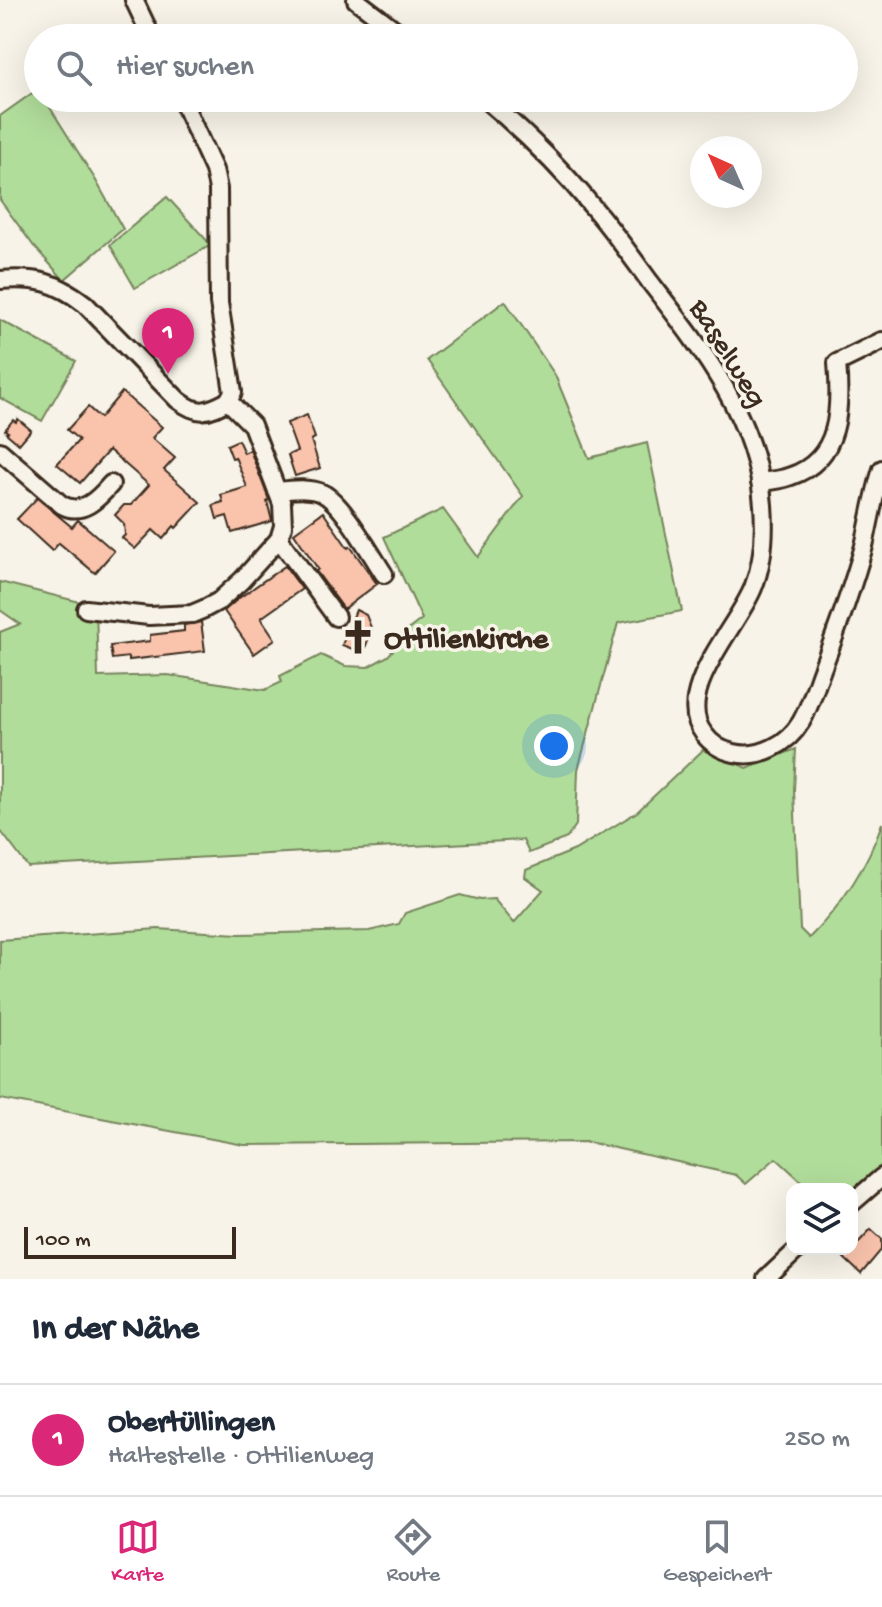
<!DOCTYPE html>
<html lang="de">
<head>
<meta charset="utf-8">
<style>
	:root { --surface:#fff; --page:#f6f6f7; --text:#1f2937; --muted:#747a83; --line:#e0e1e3; --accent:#db2777 }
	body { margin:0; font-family:"Gochi Hand",sans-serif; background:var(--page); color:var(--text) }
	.controls { position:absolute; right:24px; bottom:24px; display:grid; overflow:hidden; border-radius:16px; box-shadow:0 8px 32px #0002 }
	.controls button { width:72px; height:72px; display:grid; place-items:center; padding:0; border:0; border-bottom:2px solid var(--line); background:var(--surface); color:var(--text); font:40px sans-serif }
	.compass { position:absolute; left:690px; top:136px; width:72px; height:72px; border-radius:50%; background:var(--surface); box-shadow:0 8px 32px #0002; rotate:315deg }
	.scale { position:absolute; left:24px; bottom:20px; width:212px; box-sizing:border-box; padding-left:8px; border:4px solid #3b2a1e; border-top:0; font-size:22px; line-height:28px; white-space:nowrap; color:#3b2a1e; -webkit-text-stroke:6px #f7f3e8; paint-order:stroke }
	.you { position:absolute; left:554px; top:746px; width:28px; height:28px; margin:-20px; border:6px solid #fff; border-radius:50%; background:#1a73e8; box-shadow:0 0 0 12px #1a73e833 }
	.badge { display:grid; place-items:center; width:52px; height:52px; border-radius:50%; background:var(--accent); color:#fff; font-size:26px; font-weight:700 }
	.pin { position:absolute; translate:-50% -66px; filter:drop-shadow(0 2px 4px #0008) }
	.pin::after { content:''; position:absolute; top:42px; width:28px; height:24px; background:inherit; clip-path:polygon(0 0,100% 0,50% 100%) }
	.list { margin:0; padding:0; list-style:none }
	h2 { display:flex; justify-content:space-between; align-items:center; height:104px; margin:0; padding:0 32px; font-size:34px }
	h2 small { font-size:26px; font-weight:400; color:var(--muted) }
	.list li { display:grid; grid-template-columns:52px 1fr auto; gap:24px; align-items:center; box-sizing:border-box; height:112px; padding:0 32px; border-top:2px solid var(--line) }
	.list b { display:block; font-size:30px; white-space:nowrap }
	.list p { margin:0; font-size:26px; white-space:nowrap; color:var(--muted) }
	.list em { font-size:26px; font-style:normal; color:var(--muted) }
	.icon { flex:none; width:44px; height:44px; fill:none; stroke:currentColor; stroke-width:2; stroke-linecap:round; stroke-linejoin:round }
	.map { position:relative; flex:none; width:882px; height:1279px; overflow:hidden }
	.search { position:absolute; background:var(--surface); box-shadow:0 8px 32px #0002; left:24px; right:24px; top:24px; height:88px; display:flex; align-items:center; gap:20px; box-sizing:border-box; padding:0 28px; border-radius:44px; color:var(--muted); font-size:30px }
	.sheet { height:216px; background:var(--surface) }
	nav { display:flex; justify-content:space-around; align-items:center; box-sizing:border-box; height:112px; border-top:2px solid var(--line); background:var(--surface); font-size:22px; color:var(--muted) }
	nav a { display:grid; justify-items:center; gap:4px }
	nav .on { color:var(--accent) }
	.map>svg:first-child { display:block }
</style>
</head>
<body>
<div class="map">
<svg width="882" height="1279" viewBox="0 0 882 1279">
	<rect width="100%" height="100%" fill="#f7f3e8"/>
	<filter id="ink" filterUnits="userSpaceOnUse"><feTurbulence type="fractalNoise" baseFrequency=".0125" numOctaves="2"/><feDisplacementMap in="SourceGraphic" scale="16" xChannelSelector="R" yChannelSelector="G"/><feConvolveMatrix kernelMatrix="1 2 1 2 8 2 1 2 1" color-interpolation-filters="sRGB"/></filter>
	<g filter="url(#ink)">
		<g fill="#b1dd9b" stroke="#76845c" stroke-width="2">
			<path d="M38,89V98H44L95,179L123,229L64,280L33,245L0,200V116Z"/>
			<path d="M167,197L211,245L135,288L110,245Z"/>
			<path d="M505,301L555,375L589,458L647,443L682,611L618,623L578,770L576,825L567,838L529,853L523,840L28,867L0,830V632L20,624L0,610V582L96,606L98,677L168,675L265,690L282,682L280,676L321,655L345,666L368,667L388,656L394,649L400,636L422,619L384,537L443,509L478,557L523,496L427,360Z"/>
			<path d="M0,320L76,361L42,421L0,398Z"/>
			<path d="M796,749L794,790L800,929L809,938C842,905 867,867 882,823V1165L852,1190L807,1189L801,1181L776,1158L746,1184L736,1175L588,1142L244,1145L0,1099V940L158,929L239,934L369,931L399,924L405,913L460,895L480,900L494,899L514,923L543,890L525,877L526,870L575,850L637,812L703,750L747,768Z"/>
		</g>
		<g fill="#f9c3ac" stroke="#3b2a1e" stroke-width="2">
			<path d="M122,392L162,427L152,438L175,458L164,470L200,502L176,528L174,526L163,539L153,530L135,549L122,538L125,535L124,524L115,515L124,505H131L149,485L109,450L80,483L57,464L79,440L67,430L88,407L100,418Z"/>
			<path d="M307,415L315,438L311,440L320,468L295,476L288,455L297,451L287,423Z"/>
			<path d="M18,419L31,430L19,444L6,433L8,432L5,430L13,420L16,422Z"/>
			<path d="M238,440L244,453L250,450L269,500L267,501L272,521L232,533L227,516L217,519L213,505L223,502L221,495L247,487L235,457L232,458L227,445Z"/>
			<path d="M37,498L72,527L78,520L114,551L95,573L59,543L52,551L17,519Z"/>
			<path d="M323,512L348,548L350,546L377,584L344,609L316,571L318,569L294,533Z"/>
			<path d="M285,566L302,589L261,618L275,639L254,654L224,611L239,598Z"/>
			<path d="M356,610L366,615L372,630L363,653L342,645Z"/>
			<path d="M201,622L205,651L129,660V657L112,659L110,646L150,641V635L184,631V625Z"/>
			<path d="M871,1229L882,1239V1249L861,1274L844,1258Z"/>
		</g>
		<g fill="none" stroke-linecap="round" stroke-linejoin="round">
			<g stroke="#3b2a1e" stroke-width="22">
				<g id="minor">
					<path d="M134,0L152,38"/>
					<path d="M356,0L406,38"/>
					<path d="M181,98L214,170L218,189L219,303L233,392L228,401"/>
					<path d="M484,98C523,131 559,166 591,205C612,229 631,256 650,282C701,348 757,418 763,505C765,531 763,563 753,588C737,628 672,693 704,734C712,745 721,750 734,753C760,759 788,744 801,722C810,707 815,688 821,672C837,630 852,589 864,546C870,520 874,494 882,469"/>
					<path d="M0,280C36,277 57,282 85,304L178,400C199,416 207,412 228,401"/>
					<path d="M0,451L62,505C82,516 98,499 111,484"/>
					<path d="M760,482C770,481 781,480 791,476C841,459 841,407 837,363L882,341"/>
					<path d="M277,491C292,490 308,487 322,493C343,503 370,553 384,574"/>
					<path d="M279,539L336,617"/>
					<path d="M86,609L149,616L192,614L204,609L219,601L242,580L279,539L283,526L282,504L252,425L228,401"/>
					<path d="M852,1203L882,1177"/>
					<path d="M766,1279L798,1249"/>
				</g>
			</g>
			<use href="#minor" stroke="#f7f3e8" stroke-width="16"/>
		</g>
	</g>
	<defs>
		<g id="church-bare" transform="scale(2.76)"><path d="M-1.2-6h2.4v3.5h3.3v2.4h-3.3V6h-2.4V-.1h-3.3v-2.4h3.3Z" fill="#3b2a1e" stroke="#f7f3e8" stroke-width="2.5" paint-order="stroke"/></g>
	</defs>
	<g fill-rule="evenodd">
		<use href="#church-bare" x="358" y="637"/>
	</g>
	<g text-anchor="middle" stroke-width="7" stroke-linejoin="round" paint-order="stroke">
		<g font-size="30" fill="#3b2a1e" stroke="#f7f3e8">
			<text transform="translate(730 352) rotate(58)" y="10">Baselweg</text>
		</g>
		<g font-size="30" font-weight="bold" fill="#3b2a1e" stroke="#f7f3e8" text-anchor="start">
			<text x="384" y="647">Ottilienkirche</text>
		</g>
	</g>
</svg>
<div class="controls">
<button><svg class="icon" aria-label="layers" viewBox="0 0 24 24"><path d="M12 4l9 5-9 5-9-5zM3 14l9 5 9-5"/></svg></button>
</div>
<svg class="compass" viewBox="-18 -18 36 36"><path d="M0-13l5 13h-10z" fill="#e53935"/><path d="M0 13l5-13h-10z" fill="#747a83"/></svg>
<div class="scale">100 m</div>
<div class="you"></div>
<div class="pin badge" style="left:168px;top:374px">1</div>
<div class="search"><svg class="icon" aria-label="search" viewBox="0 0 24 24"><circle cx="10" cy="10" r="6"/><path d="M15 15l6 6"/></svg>Hier suchen</div>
</div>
<section class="sheet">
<h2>In der Nähe<small></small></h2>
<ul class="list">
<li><span class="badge">1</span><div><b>Obertüllingen</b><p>Haltestelle · Ottilienweg</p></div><em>250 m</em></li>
</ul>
</section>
<nav>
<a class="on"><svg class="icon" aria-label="map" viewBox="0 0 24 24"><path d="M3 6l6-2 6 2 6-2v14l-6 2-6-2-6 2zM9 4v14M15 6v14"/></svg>Karte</a>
<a><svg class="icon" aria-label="directions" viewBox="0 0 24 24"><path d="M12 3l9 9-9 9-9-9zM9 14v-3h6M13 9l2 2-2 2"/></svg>Route</a>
<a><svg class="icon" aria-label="saved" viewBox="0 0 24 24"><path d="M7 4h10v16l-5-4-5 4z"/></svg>Gespeichert</a>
</nav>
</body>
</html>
